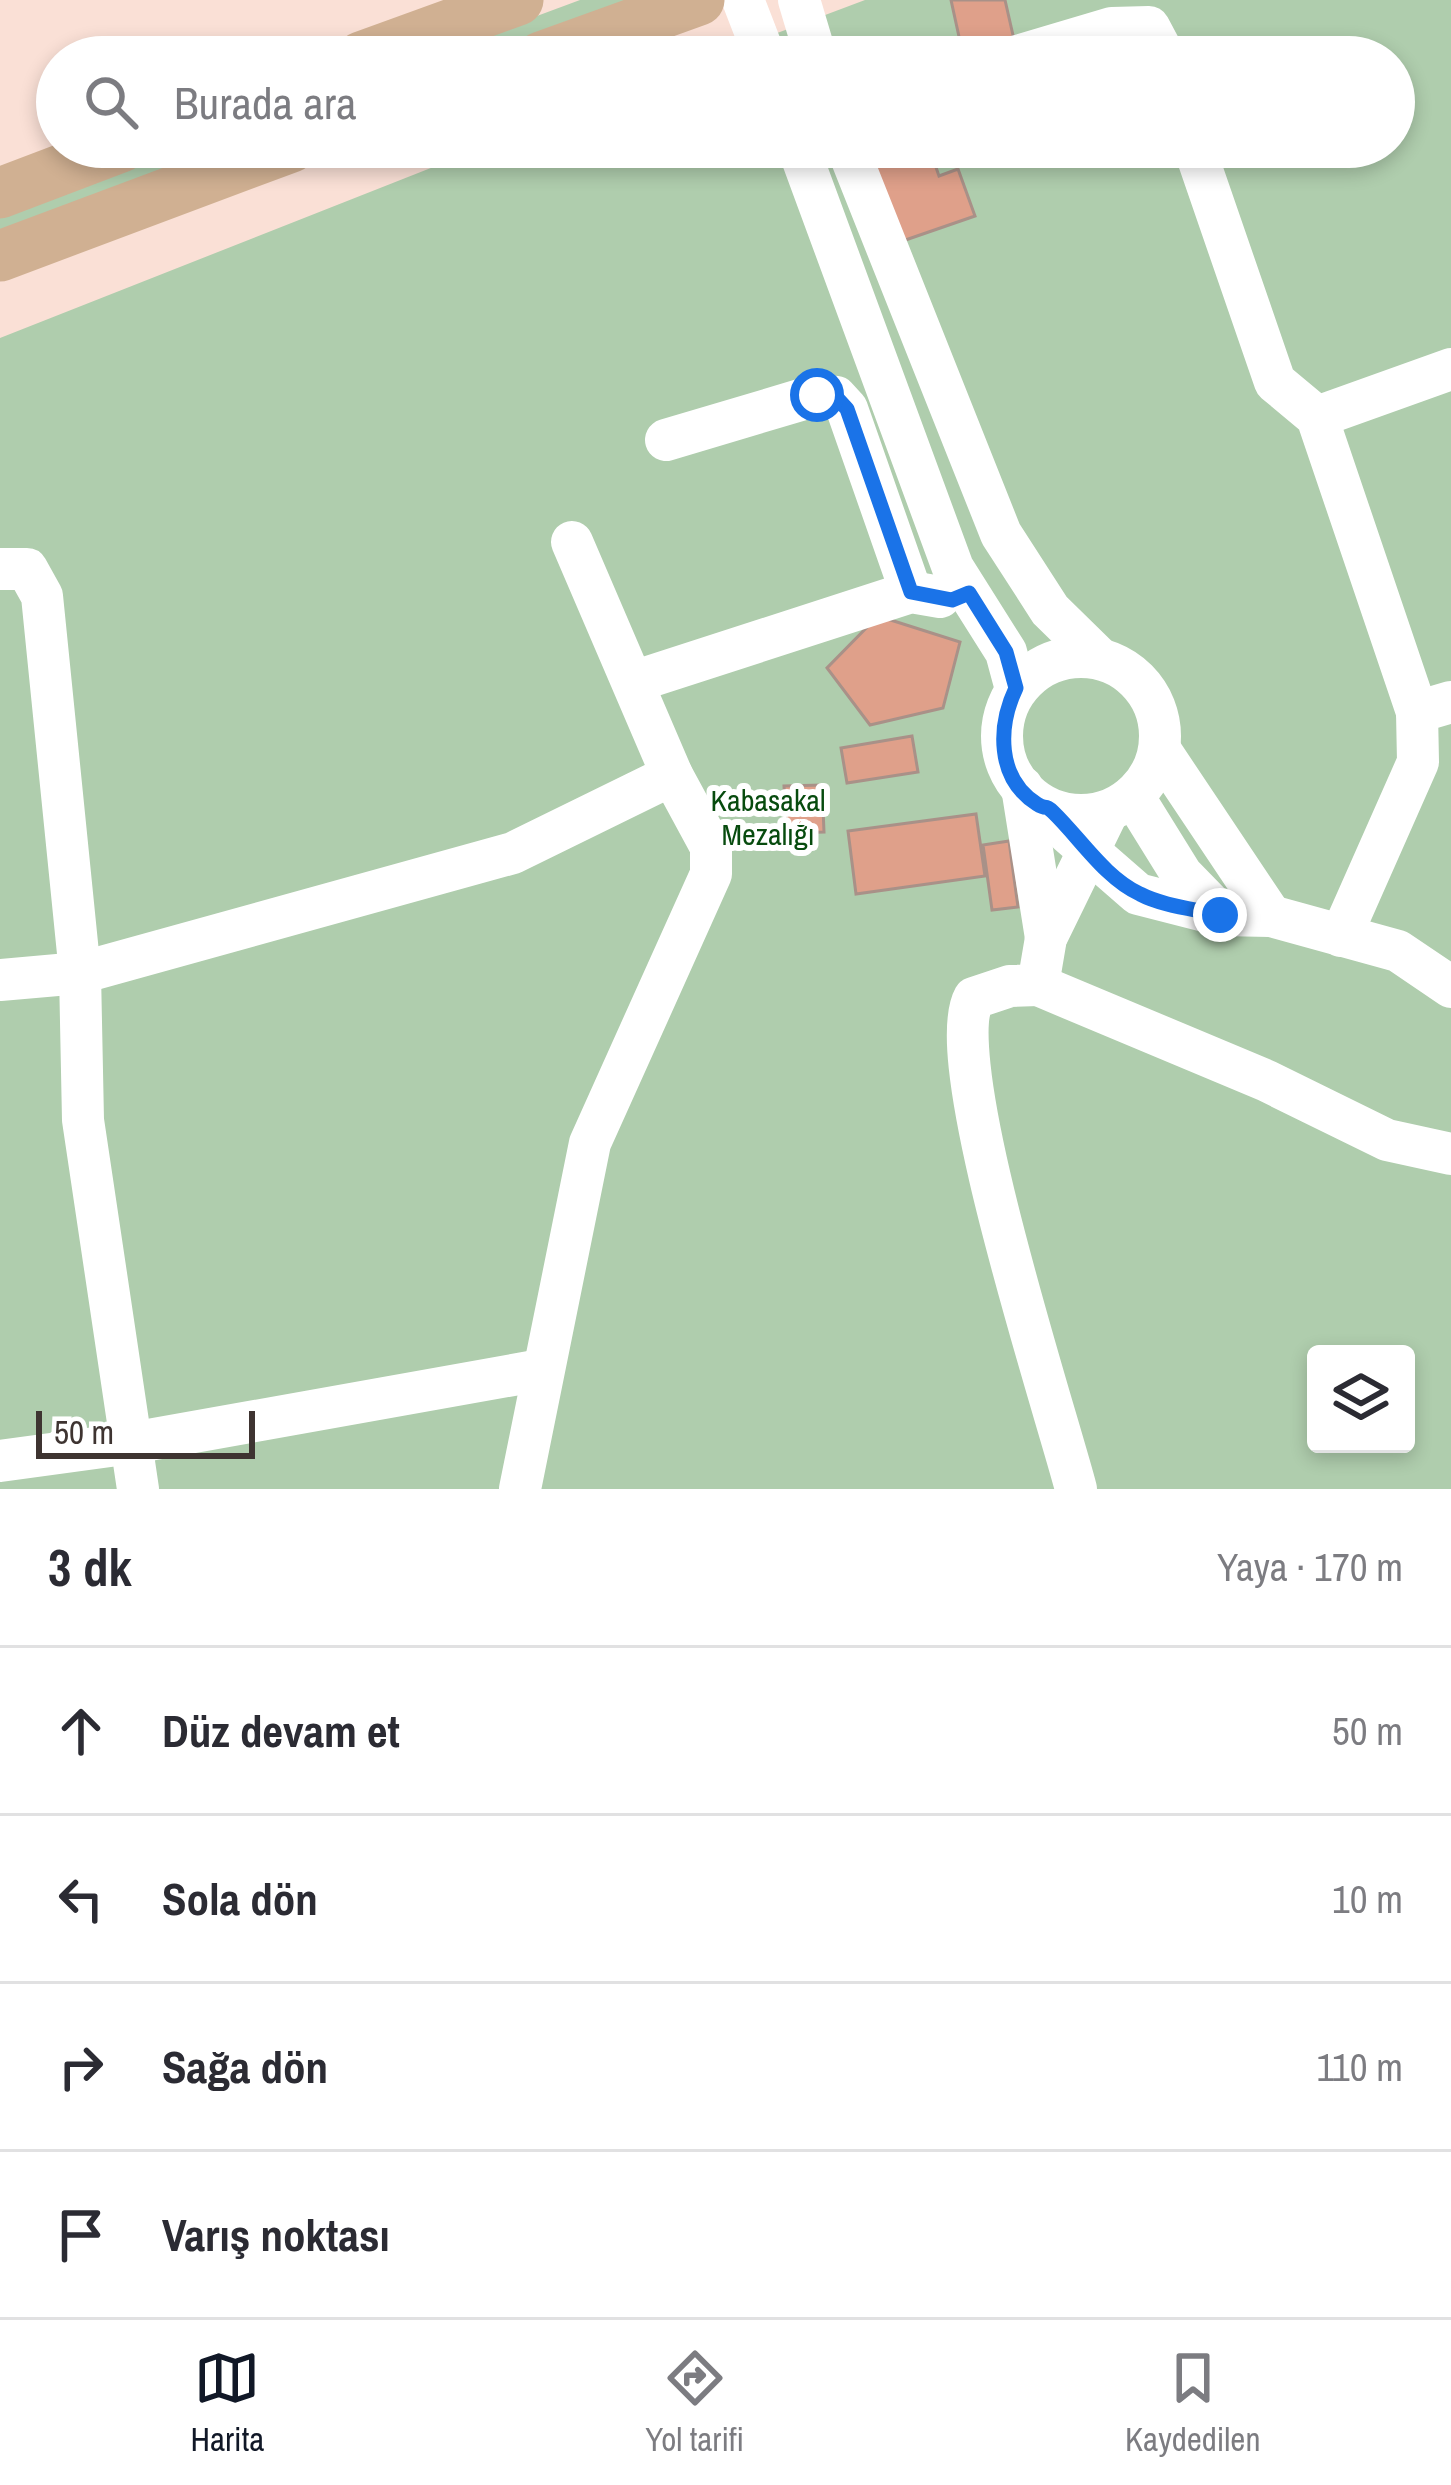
<!DOCTYPE html>
<html lang="tr">
<head>
<meta charset="utf-8">
<style>
	:root { --surface:#fff; --page:#f2f2f3; --text:#2b2b33; --muted:#7c7c81; --line:#e1e1e2; --accent:#111827 }
	body { margin:0; font-family:"Archivo Narrow",sans-serif; background:var(--page); color:var(--text) }
	.controls { position:absolute; right:36px; bottom:36px; display:grid; overflow:hidden; border-radius:12px; box-shadow:0 6px 18px #0003 }
	.controls button { width:108px; height:108px; display:grid; place-items:center; padding:0; border:0; border-bottom:3px solid var(--line); background:var(--surface); color:var(--text); font:60px sans-serif }
	.scale { position:absolute; left:36px; bottom:30px; width:219px; box-sizing:border-box; padding-left:12px; border:6px solid #3e3431; border-top:0; font-size:33px; line-height:42px; white-space:nowrap; color:#3e3431; -webkit-text-stroke:9px #fff; paint-order:stroke }
	.stop { position:absolute; width:36px; height:36px; margin:-27px; border:9px solid #1a73e8; border-radius:50%; background:#fff }
	.stop.end { background:#1a73e8; border-color:#fff; box-shadow:0 3px 12px #0008 }
	.list { margin:0; padding:0; list-style:none }
	h2 { display:flex; justify-content:space-between; align-items:center; height:156px; margin:0; padding:0 48px; font-size:51px }
	h2 small { font-size:39px; font-weight:400; color:var(--muted) }
	.list li { display:grid; grid-template-columns:78px 1fr auto; gap:36px; align-items:center; box-sizing:border-box; height:168px; padding:0 48px; border-top:3px solid var(--line) }
	.list b { display:block; font-size:45px; white-space:nowrap }
	.list em { font-size:39px; font-style:normal; color:var(--muted) }
	.icon { flex:none; width:66px; height:66px; fill:none; stroke:currentColor; stroke-width:2; stroke-linecap:round; stroke-linejoin:round }
	.map { position:relative; flex:none; width:1451px; height:1489px; overflow:hidden }
	.search { position:absolute; background:var(--surface); box-shadow:0 6px 18px #0003; left:36px; right:36px; top:36px; height:132px; display:flex; align-items:center; gap:30px; box-sizing:border-box; padding:0 42px; border-radius:66px; color:var(--muted); font-size:45px }
	.sheet { height:828px; background:var(--surface) }
	nav { display:flex; justify-content:space-around; align-items:center; box-sizing:border-box; height:168px; border-top:3px solid var(--line); background:var(--surface); font-size:33px; color:var(--muted) }
	nav a { display:grid; justify-items:center; gap:6px }
	nav .on { color:var(--accent) }
	.map>svg:first-child { display:block }
</style>
</head>
<body>
<div class="map">
<svg width="1451" height="1489" viewBox="0 0 1451 1489">
	<rect width="100%" height="100%" fill="#fae0d6"/>
	<g fill="#afcdad" fill-rule="evenodd">
		<path d="M580,0H638L484,57H427Z"/>
		<path d="M865,0H1451V1489H0V338L484,147H1394V57H713ZM1316,1354H1406V1444H1316Z"/>
		<path d="M187,147H241L0,237V217Z"/>
	</g>
	<g fill="#dfa08a" stroke="#a99188" stroke-width="3">
		<path d="M951,0H1005L1015,44L963,55Z"/>
		<path d="M881,147H929L939,176L958,169L975,216L891,245L860,154Z"/>
		<path d="M878,616L960,642L943,708L870,725L827,668Z"/>
		<path d="M912,736L918,772L847,783L841,748Z"/>
		<path d="M822,785L824,832L786,833L784,786Z"/>
		<path d="M976,814L985,876L856,894L848,831Z"/>
		<path d="M1009,841L1018,907L992,910L983,845Z"/>
	</g>
	<g fill="none" stroke-linecap="round" stroke-linejoin="round">
		<g stroke="#fff" stroke-width="42">
			<path d="M743,0L765,57"/>
			<path d="M799,0L816,57"/>
			<path d="M1014,57L1112,28L1149,27L1165,57"/>
			<path d="M798,147L953,568L1006,652L1016,689"/>
			<path d="M847,147L1001,534L1050,610L1099,658"/>
			<path d="M1194,147L1275,382L1317,417L1417,712"/>
			<path d="M1317,417L1451,369"/>
			<path d="M666,440L817,395L836,397L847,409L911,592"/>
			<path d="M0,569H27L42,596L80,973L83,1120L138,1489"/>
			<circle cx="1081" cy="736" r="79"/>
			<path d="M633,682L911,592L940,597"/>
			<path d="M1160,750L1271,916"/>
			<path d="M1022,787L1046,938"/>
			<path d="M1133,796L1182,875L1220,914"/>
			<path d="M1068,833L1138,894L1220,915L1271,916L1398,951L1451,987"/>
			<path d="M1341,936L1418,762L1417,712L1451,702"/>
			<path d="M0,980L80,973L513,853L672,775"/>
			<path d="M1038,985L1267,1081L1387,1140L1451,1154"/>
			<path d="M0,1461L132,1443L541,1370"/>
			<path d="M520,1489L590,1143L711,874V847L672,775L572,542"/>
			<path d="M1076,1489C1054,1405 940,1059 974,998L1010,986L1038,985L1046,938L1108,811"/>
		</g>
		<g stroke="#d0b092" stroke-width="51">
			<path d="M361,57L518,0"/>
			<path d="M541,57L699,0"/>
			<path d="M0,193L121,147"/>
			<path d="M0,256L291,147"/>
		</g>
	</g>
	<g fill="none" stroke-linecap="round" stroke-linejoin="round">
		<path stroke="#1a73e8" stroke-width="15" d="M817,395L836,397L847,409L911,592L952,600L969,593L1006,652L1016,688C998,726 996,778 1037,804C1048,811 1044,803 1053,812C1080,838 1105,878 1140,894C1163,906 1195,909 1220,915"/>
	</g>
	<g text-anchor="middle" stroke-width="12" stroke-linejoin="round" paint-order="stroke">
		<g font-size="30" fill="#074b0e" stroke="#fff">
			<text x="768" y="811">Kabasakal<tspan x="768" dy="34">Mezalığı</tspan></text>
		</g>
	</g>
</svg>
<div class="controls">
<button><svg class="icon" aria-label="layers" viewBox="0 0 24 24"><path d="M12 4l9 5-9 5-9-5zM3 14l9 5 9-5"/></svg></button>
</div>
<div class="scale">50 m</div>
<div class="stop" style="left:817px;top:395px"></div>
<div class="stop end" style="left:1220px;top:915px"></div>
<div class="search"><svg class="icon" aria-label="search" viewBox="0 0 24 24"><circle cx="10" cy="10" r="6"/><path d="M15 15l6 6"/></svg>Burada ara</div>
</div>
<section class="sheet">
<h2>3 dk<small>Yaya · 170 m</small></h2>
<ul class="list">
<li><svg class="icon" aria-label="ahead" viewBox="0 0 24 24"><path d="M12 20V5M6 11l6-6 6 6"/></svg><div><b>Düz devam et</b></div><em>50 m</em></li>
<li><svg class="icon" aria-label="left" viewBox="0 0 24 24"><path d="M17 20v-9H6M10 6l-5 5 5 5"/></svg><div><b>Sola dön</b></div><em>10 m</em></li>
<li><svg class="icon" aria-label="right" viewBox="0 0 24 24"><path d="M7 20v-9h11M14 6l5 5-5 5"/></svg><div><b>Sağa dön</b></div><em>110 m</em></li>
<li><svg class="icon" aria-label="arrive" viewBox="0 0 24 24"><path d="M6 21V4h12l-3 4 3 4H6"/></svg><div><b>Varış noktası</b></div></li>
</ul>
</section>
<nav>
<a class="on"><svg class="icon" aria-label="map" viewBox="0 0 24 24"><path d="M3 6l6-2 6 2 6-2v14l-6 2-6-2-6 2zM9 4v14M15 6v14"/></svg>Harita</a>
<a><svg class="icon" aria-label="directions" viewBox="0 0 24 24"><path d="M12 3l9 9-9 9-9-9zM9 14v-3h6M13 9l2 2-2 2"/></svg>Yol tarifi</a>
<a><svg class="icon" aria-label="saved" viewBox="0 0 24 24"><path d="M7 4h10v16l-5-4-5 4z"/></svg>Kaydedilen</a>
</nav>
</body>
</html>
